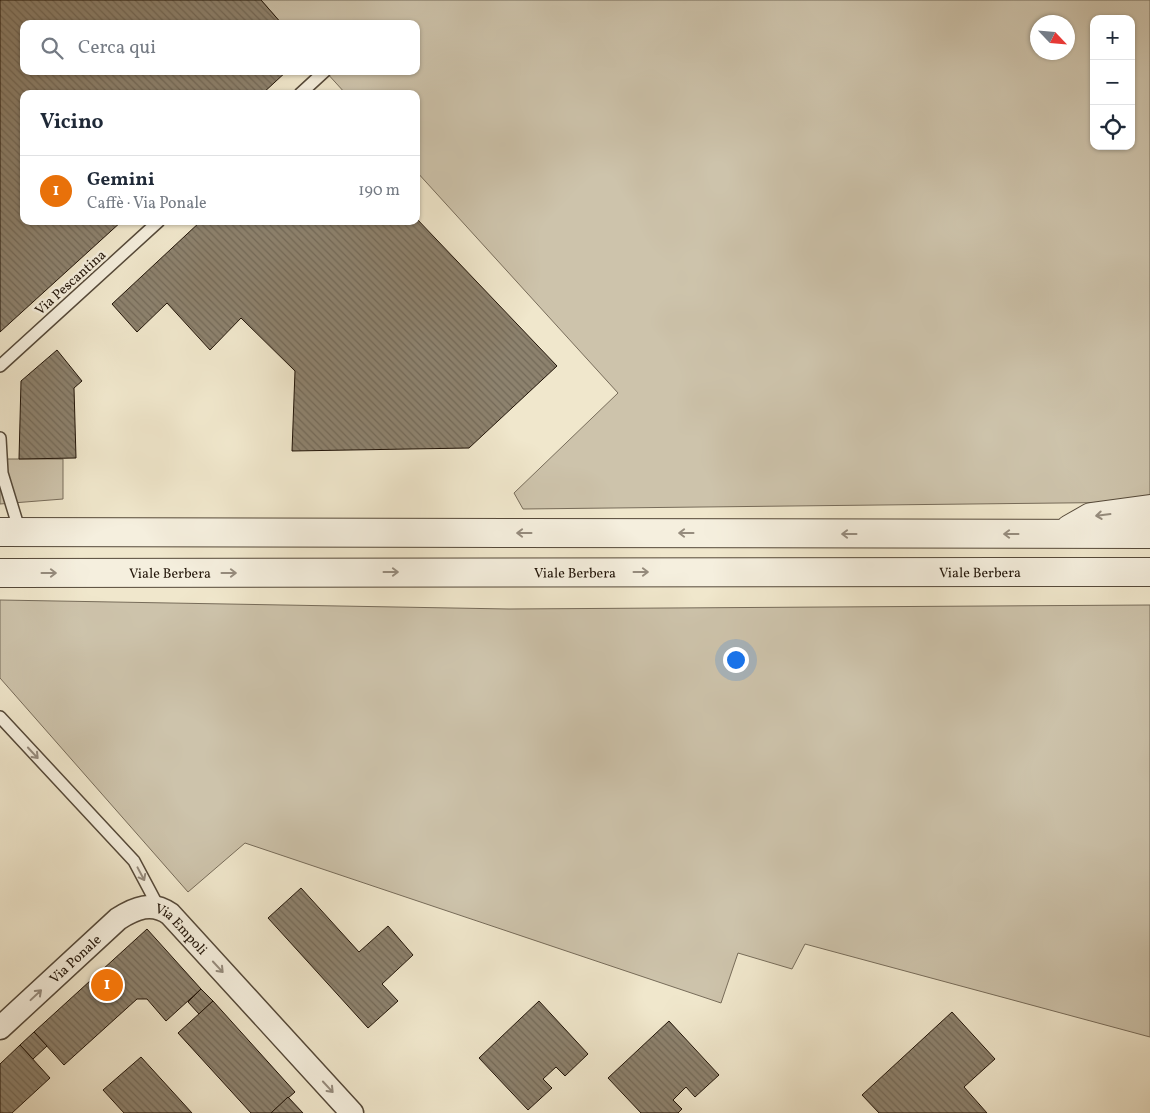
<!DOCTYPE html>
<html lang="it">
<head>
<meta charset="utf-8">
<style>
	:root { --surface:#fff; --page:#f2f2f3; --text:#1f2937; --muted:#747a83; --line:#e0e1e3; --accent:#7c3aed }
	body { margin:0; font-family:Vollkorn,serif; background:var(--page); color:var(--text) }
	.controls { position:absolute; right:15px; top:15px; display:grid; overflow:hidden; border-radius:10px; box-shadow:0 1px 4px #0004 }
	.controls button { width:45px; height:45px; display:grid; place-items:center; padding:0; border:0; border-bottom:1px solid var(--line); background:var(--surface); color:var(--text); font:25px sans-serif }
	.compass { position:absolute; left:1030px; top:15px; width:45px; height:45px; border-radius:50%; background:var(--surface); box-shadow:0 1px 4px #0004; rotate:116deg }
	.you { position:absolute; left:735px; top:659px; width:18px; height:18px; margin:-12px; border:4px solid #fff; border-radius:50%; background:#1a73e8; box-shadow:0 0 0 8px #1a73e833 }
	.badge { display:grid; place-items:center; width:32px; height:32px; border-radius:50%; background:var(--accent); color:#fff; font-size:16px; font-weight:700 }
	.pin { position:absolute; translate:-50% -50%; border:2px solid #fff; box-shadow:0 1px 5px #0006 }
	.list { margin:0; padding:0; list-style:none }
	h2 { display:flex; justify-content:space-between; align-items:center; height:65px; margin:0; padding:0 20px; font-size:21px }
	h2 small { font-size:16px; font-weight:400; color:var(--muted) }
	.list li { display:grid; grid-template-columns:32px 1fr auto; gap:15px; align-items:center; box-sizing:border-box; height:70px; padding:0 20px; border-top:1px solid var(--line) }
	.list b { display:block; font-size:19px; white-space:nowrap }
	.list p { margin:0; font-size:16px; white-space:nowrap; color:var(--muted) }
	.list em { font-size:16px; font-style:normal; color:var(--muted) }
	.icon { flex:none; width:28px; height:28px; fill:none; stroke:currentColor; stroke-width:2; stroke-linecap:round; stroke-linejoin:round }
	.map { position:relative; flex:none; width:1150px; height:1113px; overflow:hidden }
	.search { position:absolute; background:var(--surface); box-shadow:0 1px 4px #0004; left:20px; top:20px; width:400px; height:55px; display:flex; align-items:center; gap:12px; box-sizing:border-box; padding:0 18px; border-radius:10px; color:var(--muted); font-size:19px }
	.panel { position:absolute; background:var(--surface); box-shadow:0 1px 4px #0004; left:20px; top:90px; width:400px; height:135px; border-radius:10px }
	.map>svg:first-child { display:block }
</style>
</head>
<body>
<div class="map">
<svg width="1150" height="1113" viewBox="0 0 1150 1113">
	<defs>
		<pattern id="building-back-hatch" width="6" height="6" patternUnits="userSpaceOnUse" patternTransform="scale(1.25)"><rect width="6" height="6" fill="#8d826e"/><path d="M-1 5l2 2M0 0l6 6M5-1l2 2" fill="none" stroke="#736958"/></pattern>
	</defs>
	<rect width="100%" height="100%" fill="#f0e7cc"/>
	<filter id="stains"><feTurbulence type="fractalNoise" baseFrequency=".004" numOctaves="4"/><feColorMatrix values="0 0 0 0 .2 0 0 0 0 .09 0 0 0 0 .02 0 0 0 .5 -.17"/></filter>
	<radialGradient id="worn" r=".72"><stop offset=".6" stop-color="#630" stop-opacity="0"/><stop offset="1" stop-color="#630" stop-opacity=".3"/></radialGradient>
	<g fill="#cdc3ab" stroke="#776c5a" fill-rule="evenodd">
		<path d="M261,0H1150V502L523,509L514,493L618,393L416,171V94H346L325,71H416V24H282ZM1094,19H1131V146H1094ZM1038,22H1068V52H1038Z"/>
		<path d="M0,459H63V499L0,504Z"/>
		<path d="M0,600L509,609L1150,605V1037L805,944L792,969L738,953L721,1003L245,843L188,892L0,678Z"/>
	</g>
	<g fill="url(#building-back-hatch)" stroke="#211408">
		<path d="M0,0H261L282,24H24V71H287L262,94H24V221H122L0,332Z"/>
		<path d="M416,218L557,366L469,448L292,451L295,371L241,318L210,350L167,303L137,332L112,304L201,221H416Z"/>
		<path d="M57,350L82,381L74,388L76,458L19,459L21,381Z"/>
		<path d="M301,888L359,952L388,926L413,955L382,984L398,1001L368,1028L268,918Z"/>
		<path d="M147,929L201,989L166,1021L147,999H137L64,1065L34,1032Z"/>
		<path d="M201,989L213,1001L199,1014L188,1002Z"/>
		<path d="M213,1001L295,1092L271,1113H251L178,1033Z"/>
		<path d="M539,1001L588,1054L565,1076L556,1067L543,1079L552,1088L528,1110L479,1058Z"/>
		<path d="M952,1012L995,1059L964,1087L987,1113H879L862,1095Z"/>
		<path d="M669,1021L719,1075L695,1097L686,1087L673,1100L682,1109L678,1113H641L608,1078Z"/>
		<path d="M34,1032L47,1046L33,1059L20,1045Z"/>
		<path d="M20,1045L50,1078L12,1113H0V1064Z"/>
		<path d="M141,1057L192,1113H124L103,1090Z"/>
		<path d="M288,1097L303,1113H271Z"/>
	</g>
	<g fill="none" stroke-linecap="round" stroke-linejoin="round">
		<g stroke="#554939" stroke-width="14">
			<g id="service">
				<path d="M300,94L325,71"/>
				<path d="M0,366L159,221"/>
				<path d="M0,438L2,473L20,532"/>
				<path d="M0,717L134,861L159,908"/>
			</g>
		</g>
		<g stroke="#554939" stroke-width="25">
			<g id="minor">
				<path id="s1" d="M0,1028L118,919C135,908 152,901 170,914L352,1113"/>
			</g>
		</g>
		<g stroke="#554939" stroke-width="30">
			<g id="tertiary">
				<path d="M1070,529L1091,517L1150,509"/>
				<path d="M0,532L1150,534"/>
				<path id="s2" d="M0,573L1150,572"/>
			</g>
		</g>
		<use href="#service" stroke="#f5efde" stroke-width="11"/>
		<use href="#minor" stroke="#f5efde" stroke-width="22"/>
		<use href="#tertiary" stroke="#f5efde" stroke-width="28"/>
	</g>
	<defs><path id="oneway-shaft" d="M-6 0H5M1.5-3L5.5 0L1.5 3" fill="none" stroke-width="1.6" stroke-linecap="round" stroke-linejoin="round" transform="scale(1.25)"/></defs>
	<g stroke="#968c7e">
		<use href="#oneway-shaft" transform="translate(1103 515) rotate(173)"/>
		<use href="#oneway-shaft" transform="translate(524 533) rotate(-180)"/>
		<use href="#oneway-shaft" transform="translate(686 533) rotate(-180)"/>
		<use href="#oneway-shaft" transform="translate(849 534) rotate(-180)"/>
		<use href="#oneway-shaft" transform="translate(1011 534) rotate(-180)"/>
		<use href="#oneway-shaft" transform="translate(391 572)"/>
		<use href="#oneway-shaft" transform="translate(641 572)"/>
		<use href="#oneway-shaft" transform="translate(49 573)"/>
		<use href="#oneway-shaft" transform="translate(229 573)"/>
		<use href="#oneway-shaft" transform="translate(33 753) rotate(47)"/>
		<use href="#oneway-shaft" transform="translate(141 874) rotate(62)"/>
		<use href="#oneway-shaft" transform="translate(218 967) rotate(47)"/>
		<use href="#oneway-shaft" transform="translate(36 995) rotate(-43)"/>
		<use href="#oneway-shaft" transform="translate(328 1087) rotate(47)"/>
	</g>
	<g text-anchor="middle" stroke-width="5" stroke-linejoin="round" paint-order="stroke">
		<g font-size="14" fill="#211408" stroke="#f5efde">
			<text transform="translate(70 282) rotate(-42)" y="5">Via Pescantina</text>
			<text dy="5" stroke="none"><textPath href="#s2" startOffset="575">Viale Berbera</textPath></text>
			<text dy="5" stroke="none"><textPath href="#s2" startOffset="980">Viale Berbera</textPath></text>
			<text dy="5" stroke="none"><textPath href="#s2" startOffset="170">Viale Berbera</textPath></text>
			<text dy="5" stroke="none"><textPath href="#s1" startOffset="235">Via Empoli</textPath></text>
			<text dy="5" stroke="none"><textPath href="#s1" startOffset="102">Via Ponale</textPath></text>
		</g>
	</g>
	<rect width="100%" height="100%" filter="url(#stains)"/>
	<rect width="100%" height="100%" fill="url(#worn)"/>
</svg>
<div class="controls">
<button>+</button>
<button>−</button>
<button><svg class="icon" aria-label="locate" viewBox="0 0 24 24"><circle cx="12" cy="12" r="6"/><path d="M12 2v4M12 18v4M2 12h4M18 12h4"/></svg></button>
</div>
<svg class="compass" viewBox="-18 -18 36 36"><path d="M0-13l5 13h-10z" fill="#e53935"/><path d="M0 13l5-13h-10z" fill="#747a83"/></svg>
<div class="you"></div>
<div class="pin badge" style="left:107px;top:985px;background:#e8710a">1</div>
<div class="search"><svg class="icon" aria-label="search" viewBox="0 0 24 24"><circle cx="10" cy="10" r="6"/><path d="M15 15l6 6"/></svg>Cerca qui</div>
<section class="panel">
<h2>Vicino<small></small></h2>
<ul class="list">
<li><span class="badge" style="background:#e8710a">1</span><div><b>Gemini</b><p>Caffè · Via Ponale</p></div><em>190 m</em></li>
</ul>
</section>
</div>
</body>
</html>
